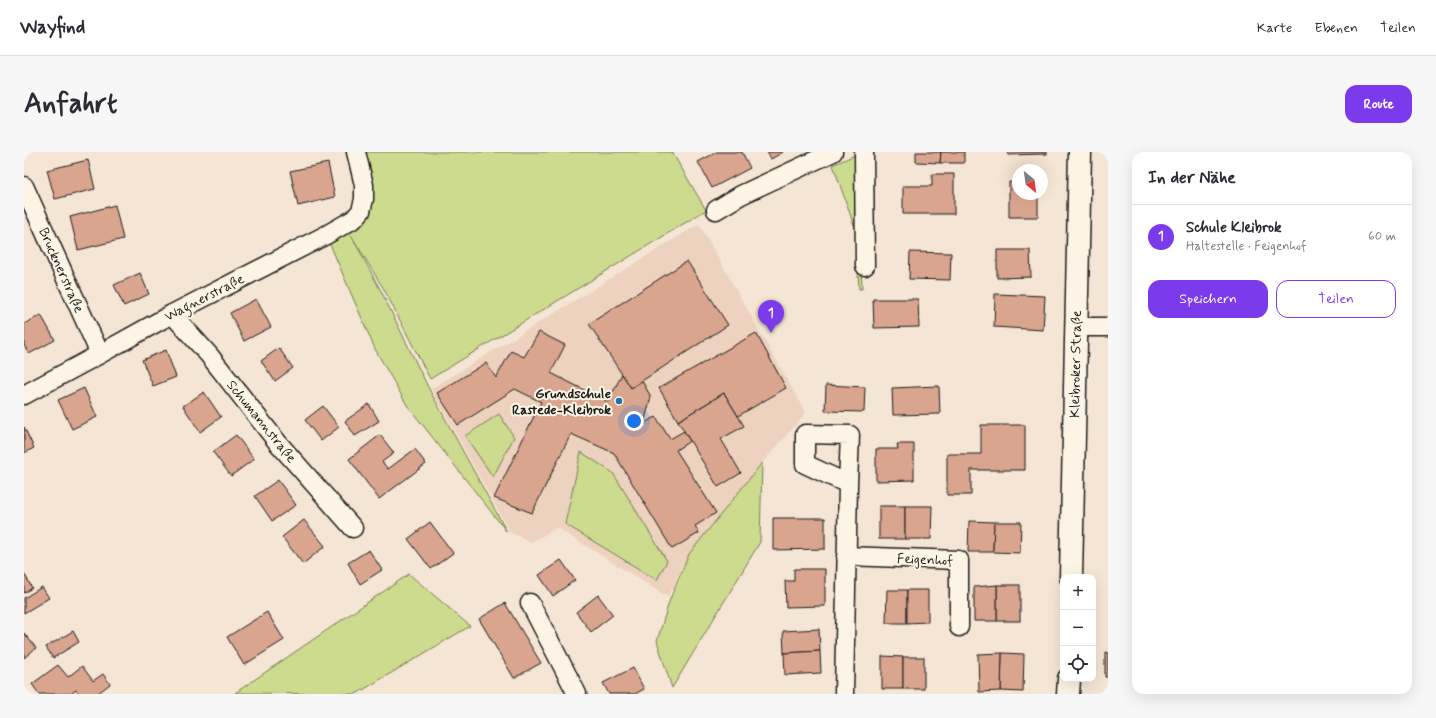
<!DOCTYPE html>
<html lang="de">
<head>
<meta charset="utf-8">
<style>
	:root { --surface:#fff; --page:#f7f7f7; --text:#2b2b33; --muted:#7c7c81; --line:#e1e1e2; --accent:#7c3aed }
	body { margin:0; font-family:Mynerve,sans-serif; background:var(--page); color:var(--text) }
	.controls { position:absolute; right:12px; bottom:12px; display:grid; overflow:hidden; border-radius:8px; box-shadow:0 4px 16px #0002 }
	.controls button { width:36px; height:36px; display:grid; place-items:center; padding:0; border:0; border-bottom:1px solid var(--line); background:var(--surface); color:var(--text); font:20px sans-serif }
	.compass { position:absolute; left:988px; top:12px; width:36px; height:36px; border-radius:50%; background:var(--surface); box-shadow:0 4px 16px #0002; rotate:151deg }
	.you { position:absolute; left:610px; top:269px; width:14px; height:14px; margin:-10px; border:3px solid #fff; border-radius:50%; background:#1a73e8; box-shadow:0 0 0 6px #1a73e833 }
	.badge { display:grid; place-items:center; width:26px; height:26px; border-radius:50%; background:var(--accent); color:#fff; font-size:13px; font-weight:700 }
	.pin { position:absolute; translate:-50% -33px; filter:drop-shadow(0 1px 2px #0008) }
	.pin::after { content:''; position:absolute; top:21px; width:14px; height:12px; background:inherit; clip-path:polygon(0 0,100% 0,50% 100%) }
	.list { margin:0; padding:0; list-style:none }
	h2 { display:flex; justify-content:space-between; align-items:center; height:52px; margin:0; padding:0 16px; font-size:17px }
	h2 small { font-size:13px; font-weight:400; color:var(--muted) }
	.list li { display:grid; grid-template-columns:26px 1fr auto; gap:12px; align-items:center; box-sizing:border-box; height:64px; padding:0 16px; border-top:1px solid var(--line) }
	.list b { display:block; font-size:15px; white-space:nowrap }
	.list p { margin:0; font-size:13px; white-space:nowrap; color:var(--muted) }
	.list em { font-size:13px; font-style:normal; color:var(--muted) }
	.actions { display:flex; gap:8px; padding:12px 16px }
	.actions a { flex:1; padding:9px 0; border:1px solid var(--accent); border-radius:12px; text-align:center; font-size:14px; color:var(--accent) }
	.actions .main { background:var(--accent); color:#fff }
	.icon { flex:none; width:22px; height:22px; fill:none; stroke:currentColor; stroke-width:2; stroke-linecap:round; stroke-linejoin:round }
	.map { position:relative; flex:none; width:1084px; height:542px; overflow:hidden; border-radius:12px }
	header { display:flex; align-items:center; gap:24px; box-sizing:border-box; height:56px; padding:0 20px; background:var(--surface); border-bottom:1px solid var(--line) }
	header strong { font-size:19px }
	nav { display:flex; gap:22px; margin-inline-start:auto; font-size:14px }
	.intro { display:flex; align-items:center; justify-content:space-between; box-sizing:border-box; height:96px; padding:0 24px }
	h1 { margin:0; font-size:28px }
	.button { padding:10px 18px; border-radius:12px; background:var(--accent); color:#fff; font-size:14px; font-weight:700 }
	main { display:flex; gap:24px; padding:0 24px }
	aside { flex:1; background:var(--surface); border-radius:12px; box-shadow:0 4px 16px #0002 }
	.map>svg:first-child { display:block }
</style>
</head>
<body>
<header>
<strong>Wayfind</strong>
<nav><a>Karte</a><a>Ebenen</a><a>Teilen</a></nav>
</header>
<div class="intro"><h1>Anfahrt</h1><a class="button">Route</a></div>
<main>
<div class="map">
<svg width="1084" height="542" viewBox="0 0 1084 542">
	<rect width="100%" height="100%" fill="#f5e5d4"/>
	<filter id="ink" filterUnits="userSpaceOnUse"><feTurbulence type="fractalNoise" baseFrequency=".025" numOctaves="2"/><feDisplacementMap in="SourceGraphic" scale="8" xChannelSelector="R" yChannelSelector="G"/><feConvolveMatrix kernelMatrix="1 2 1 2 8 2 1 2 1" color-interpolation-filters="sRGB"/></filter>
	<g filter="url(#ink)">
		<path fill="#edd2bf" d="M675,72L782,261L738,311L665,402L644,445L533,376L507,390L486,380L407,237Z"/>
		<g fill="#cddb8e" stroke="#747c55">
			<path d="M332,0H648L682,58L406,227L361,139L327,83L358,141L405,237L483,380L383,253L351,197L302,83L337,59Z"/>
			<path d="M833,2L838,137H835L831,76L809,13Z"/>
			<path d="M475,262L490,285L469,325L441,284Z"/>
			<path d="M557,300L589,321L643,409L633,428L541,372Z"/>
			<path d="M738,311L736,390L648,536L633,489L646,447L665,402Z"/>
			<path d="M385,422L446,474L332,542L211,541Z"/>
		</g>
		<g fill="#d9a58e" stroke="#1c1c1c">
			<path d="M693,0H718L726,16L688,36L674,10Z"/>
			<path d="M743,0H759L747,7Z"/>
			<path d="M892,0H917L916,11L892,10Z"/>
			<path d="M917,0H940V11H916Z"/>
			<path d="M984,0H1023V2L984,3Z"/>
			<path d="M64,8L71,37L31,47L23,18Z"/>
			<path d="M304,11L311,45L274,54L266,19Z"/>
			<path d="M908,22H930V62H879V34H908Z"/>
			<path d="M985,30H994V42H1014V65H985Z"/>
			<path d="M91,53L99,87L54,98L46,65Z"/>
			<path d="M973,98H1006L1007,125L973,126Z"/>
			<path d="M886,100L927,101L926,128L885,127Z"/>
			<path d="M663,109L704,173L607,236L565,172Z"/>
			<path d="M116,121L125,142L100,154L90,133Z"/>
			<path d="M971,142L1021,144L1019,178L970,175Z"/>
			<path d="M232,147L247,175L220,189L206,161Z"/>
			<path d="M849,147H894L895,175L850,176Z"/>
			<path d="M17,163L31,188L5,202L0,193V172Z"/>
			<path d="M515,180L541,193L527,221L584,250L598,222L607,236L618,229L627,245L620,271L632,265L646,287L660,279L666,289L652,298L692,361L671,374L675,381L648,397L590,301L547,282L508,361L470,346L517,250L491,237L434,273L413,241L462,211L472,226L487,199L500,205Z"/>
			<path d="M732,181L762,236L714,264L700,241L654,269L635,236Z"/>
			<path d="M255,196L269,216L251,229L237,209Z"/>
			<path d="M142,198L152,225L129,234L118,208Z"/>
			<path d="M802,233L841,235L840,260L801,259Z"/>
			<path d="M915,234L916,262L869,263L868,236Z"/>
			<path d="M60,236L73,265L48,277L34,248Z"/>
			<path d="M180,240L197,265L176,280L159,254Z"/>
			<path d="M700,241L720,274L697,287L717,321L694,335L654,269Z"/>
			<path d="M345,252L355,269L331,284L321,269Z"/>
			<path d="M299,254L315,275L297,289L281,268Z"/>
			<path d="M957,273H1001V318H947V343H923V302H957Z"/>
			<path d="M0,275L10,296L0,301Z"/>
			<path d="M212,283L230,307L207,324L189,300Z"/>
			<path d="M356,283L370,301L358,310L364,317L391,297L402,312L355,347L325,307Z"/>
			<path d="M873,292H890V328L852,329V297H874Z"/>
			<path d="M254,328L272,353L248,369L231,344Z"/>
			<rect x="855" y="354" width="26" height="33"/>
			<path d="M881,354H908L907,387H881Z"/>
			<path d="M749,366H801V397L749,398Z"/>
			<path d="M280,368L301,394L279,412L258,385Z"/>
			<path d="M945,369L970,370L969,400H944Z"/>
			<path d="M406,370L429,401L407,417L384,387Z"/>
			<path d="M970,370H997L996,401L969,400Z"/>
			<path d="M345,398L358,418L336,432L324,411Z"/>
			<path d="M537,408L551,428L529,444L515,423Z"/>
			<path d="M770,417H801V454L762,455L761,429H770Z"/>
			<path d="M0,421L8,436L0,441Z"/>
			<rect x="973" y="433" width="23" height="36"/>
			<path d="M973,433V469H950V435Z"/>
			<path d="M18,435L25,446L0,461V446Z"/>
			<path d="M863,438H883V471H862Z"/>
			<path d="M883,438H904V470L883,471Z"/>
			<path d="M574,443L589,463L567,480L552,460Z"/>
			<path d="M481,451L517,511L490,526L455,467Z"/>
			<path d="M243,460L260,488L220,513L203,485Z"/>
			<path d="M795,477L796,499L760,501L759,479Z"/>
			<path d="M49,479L55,490L29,506L22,495Z"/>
			<path d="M0,481L12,496L0,506Z"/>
			<path d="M796,499L797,521L761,523L760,501Z"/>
			<path d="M1081,500L1084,501V525H1081Z"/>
			<path d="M978,501L1000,502L999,540L977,539Z"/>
			<path d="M978,501L977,539L955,540L954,502Z"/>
			<path d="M858,504L879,505V537H858Z"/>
			<rect x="879" y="505" width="21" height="32"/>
			<path d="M34,513L44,525L58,514L69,529L79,522L86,532L73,542H55L52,538L47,542H15L8,532Z"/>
			<path d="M609,516L620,537L611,542H585L579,531Z"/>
		</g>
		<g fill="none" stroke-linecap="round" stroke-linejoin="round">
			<g stroke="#1c1c1c" stroke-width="21">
				<g id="street">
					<path d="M840,0L841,114"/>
					<path d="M0,34L76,202"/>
					<path d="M692,58L717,43L809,0"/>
					<path d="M148,162L185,203L254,291L329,376"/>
					<path d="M1052,175H1084"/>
					<path d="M0,243L76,202L148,162L302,83L330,67L337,59L340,47V33L332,0"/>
					<path d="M822,404L935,408V475"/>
					<path d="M506,451L553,542"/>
					<path d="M820,542L824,332L826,283L781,282V312L824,332"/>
				</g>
			</g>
			<g stroke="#1c1c1c" stroke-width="25">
				<g id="secondary">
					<path d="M1047,425L1056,0"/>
					<path d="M1044,542L1045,527"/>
				</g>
			</g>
			<use href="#street" stroke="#fcf5e5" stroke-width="18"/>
			<use href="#secondary" stroke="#fcf5e5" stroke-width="22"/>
		</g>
	</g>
	<circle fill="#1f6fb2" stroke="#fcf5e5" stroke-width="1.5" cx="595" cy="249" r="4"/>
	<g text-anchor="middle" stroke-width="4" stroke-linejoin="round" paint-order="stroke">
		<g font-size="14" fill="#1c1c1c" stroke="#fcf5e5">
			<text transform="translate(38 118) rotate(66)" y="5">Brucknerstraße</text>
			<text transform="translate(180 145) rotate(-27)" y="5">Wagnerstraße</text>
			<text transform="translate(1051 212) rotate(-89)" y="5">Kleibroker Straße</text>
			<text transform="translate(238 269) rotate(51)" y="5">Schumannstraße</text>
			<text transform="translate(901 407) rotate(2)" y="5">Feigenhof</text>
		</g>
		<g font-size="14" font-weight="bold" fill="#1c1c1c" stroke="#fcf5e5" text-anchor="end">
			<text x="587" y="246">Grundschule<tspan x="587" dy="16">Rastede-Kleibrok</tspan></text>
		</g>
	</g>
</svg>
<div class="controls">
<button>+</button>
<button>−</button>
<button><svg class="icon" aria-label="locate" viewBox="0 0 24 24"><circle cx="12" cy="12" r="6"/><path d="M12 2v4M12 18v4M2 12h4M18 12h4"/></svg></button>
</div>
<svg class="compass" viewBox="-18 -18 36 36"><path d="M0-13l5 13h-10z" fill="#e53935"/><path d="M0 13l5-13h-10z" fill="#7c7c81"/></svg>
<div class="you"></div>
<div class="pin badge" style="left:747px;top:181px">1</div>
</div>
<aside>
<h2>In der Nähe<small></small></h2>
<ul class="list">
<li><span class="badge">1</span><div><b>Schule Kleibrok</b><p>Haltestelle · Feigenhof</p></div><em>60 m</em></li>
</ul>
<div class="actions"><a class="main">Speichern</a><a>Teilen</a></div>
</aside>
</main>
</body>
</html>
